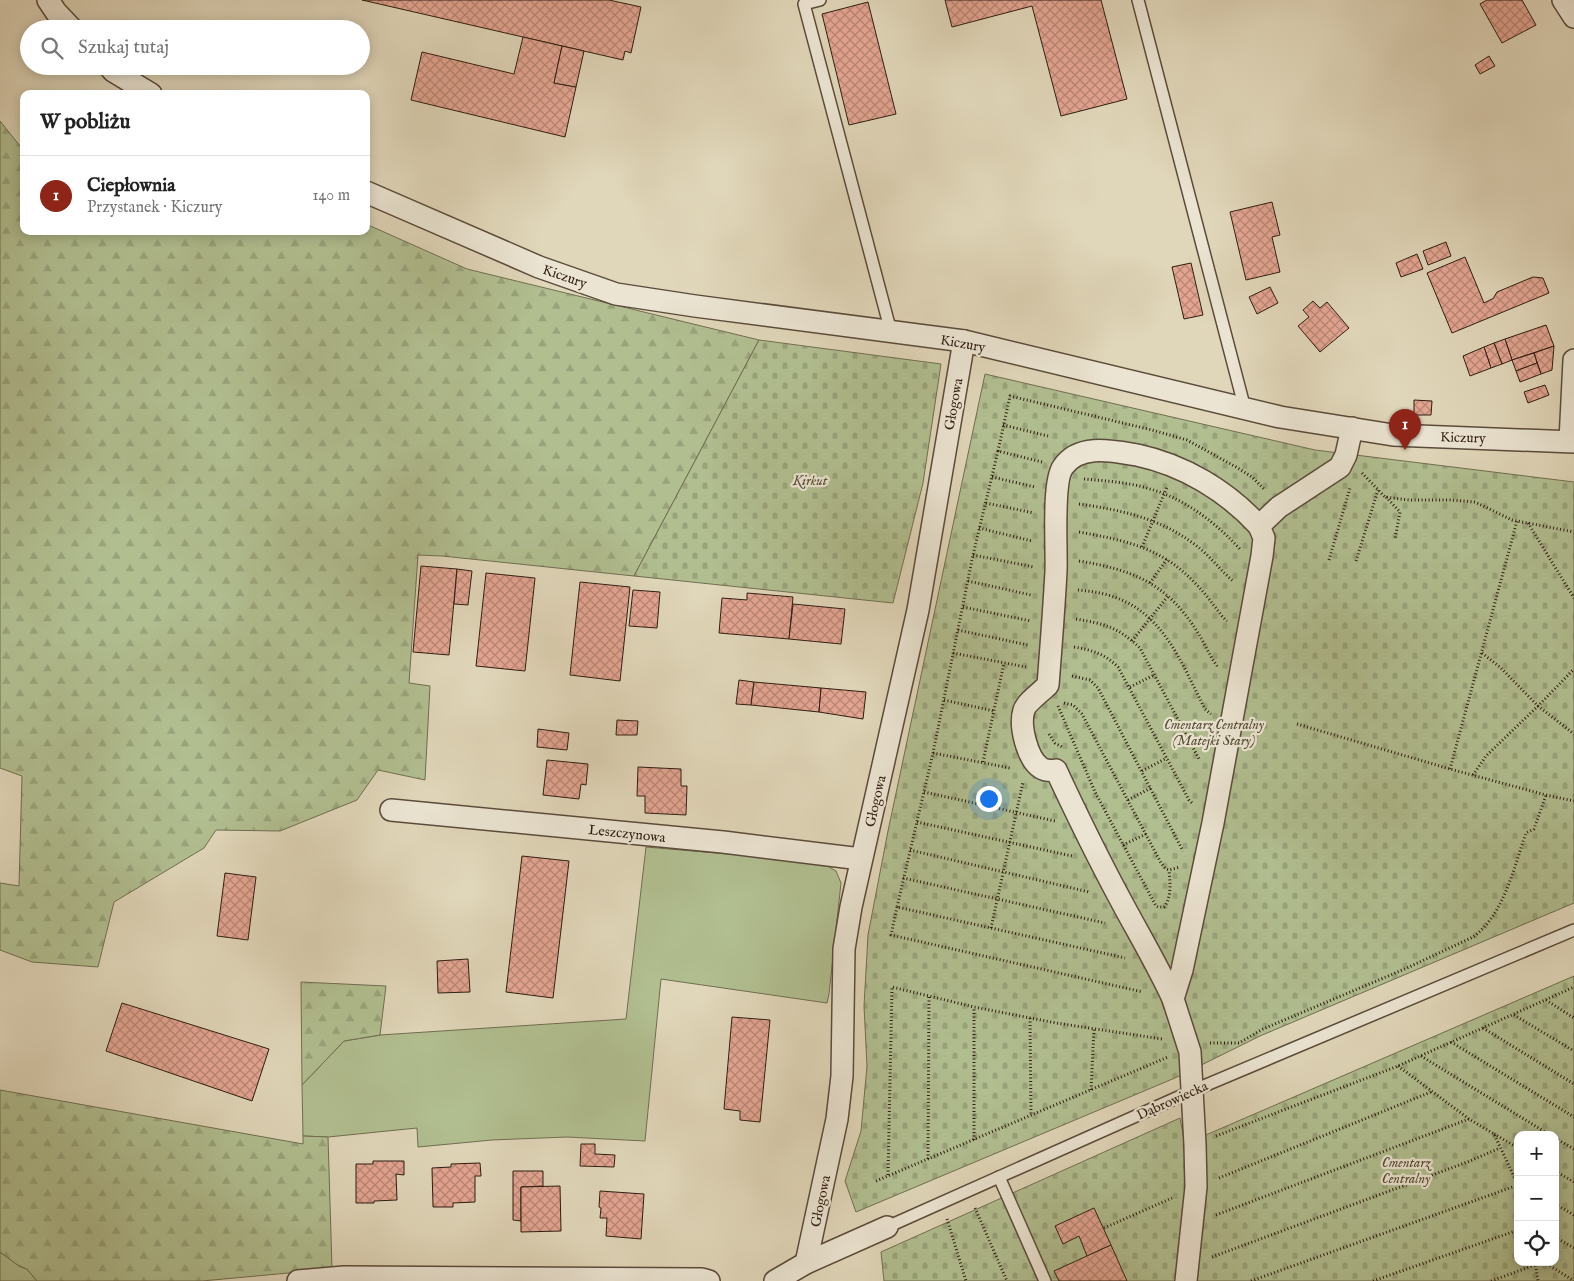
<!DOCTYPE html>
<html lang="pl">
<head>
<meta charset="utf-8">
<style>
	:root { --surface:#fff; --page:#f2f2f2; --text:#222; --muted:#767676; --line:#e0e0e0; --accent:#8f2418 }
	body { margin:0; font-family:"IM FELL English",serif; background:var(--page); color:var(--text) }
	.controls { position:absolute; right:15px; bottom:15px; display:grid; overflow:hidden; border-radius:10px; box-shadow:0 2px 12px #0003 }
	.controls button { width:45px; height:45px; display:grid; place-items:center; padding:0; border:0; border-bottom:1px solid var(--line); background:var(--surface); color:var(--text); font:25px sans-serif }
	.you { position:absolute; left:988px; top:798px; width:18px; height:18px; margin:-12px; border:4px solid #fff; border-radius:50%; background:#1a73e8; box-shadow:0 0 0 8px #1a73e833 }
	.badge { display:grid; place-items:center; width:32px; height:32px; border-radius:50%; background:var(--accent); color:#fff; font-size:16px; font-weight:700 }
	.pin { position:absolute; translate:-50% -41px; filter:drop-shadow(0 1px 2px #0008) }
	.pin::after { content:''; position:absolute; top:26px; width:18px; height:15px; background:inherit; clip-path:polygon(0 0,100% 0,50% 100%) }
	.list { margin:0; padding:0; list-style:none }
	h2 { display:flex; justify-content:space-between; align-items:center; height:65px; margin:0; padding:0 20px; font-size:21px }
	h2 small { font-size:16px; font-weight:400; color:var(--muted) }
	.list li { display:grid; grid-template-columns:32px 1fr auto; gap:15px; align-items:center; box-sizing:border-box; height:80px; padding:0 20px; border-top:1px solid var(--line) }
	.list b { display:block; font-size:19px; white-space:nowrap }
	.list p { margin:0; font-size:16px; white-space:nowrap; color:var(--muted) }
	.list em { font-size:16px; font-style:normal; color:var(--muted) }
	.icon { flex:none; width:28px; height:28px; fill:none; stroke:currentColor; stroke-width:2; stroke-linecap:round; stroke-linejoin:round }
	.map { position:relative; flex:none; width:1574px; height:1281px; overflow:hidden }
	.search { position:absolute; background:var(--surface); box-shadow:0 2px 12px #0003; left:20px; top:20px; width:350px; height:55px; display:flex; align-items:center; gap:12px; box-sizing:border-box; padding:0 18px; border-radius:28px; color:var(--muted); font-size:19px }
	.panel { position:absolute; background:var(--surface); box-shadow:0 2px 12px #0003; left:20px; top:90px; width:350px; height:145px; border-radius:10px }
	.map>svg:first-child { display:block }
</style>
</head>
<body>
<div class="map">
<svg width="1574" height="1281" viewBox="0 0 1574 1281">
	<defs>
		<pattern id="forest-firs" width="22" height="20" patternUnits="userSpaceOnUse" patternTransform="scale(1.25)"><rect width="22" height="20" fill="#b1be90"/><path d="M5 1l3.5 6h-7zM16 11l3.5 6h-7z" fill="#99a37b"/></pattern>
		<pattern id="cemetery-stones" width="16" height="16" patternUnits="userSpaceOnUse" patternTransform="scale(1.25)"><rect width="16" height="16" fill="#b1be90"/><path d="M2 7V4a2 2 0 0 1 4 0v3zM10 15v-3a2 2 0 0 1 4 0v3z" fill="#99a37b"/></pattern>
		<pattern id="building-cross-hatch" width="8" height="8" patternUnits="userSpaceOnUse" patternTransform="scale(1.25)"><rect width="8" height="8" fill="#e4a592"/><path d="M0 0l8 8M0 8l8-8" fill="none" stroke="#b98676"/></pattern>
	</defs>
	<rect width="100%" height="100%" fill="#e0d6b9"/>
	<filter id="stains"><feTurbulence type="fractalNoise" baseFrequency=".004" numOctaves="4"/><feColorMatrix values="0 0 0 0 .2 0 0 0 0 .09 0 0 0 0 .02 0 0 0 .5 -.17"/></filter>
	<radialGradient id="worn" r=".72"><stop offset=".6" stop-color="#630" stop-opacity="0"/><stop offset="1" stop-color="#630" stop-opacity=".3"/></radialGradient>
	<g fill="#b1be90" stroke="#706e50">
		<path d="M646,847L821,862L836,871L841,883L829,994L827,1003L661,979L645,1141L567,1137L492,1140L418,1147L417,1128L328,1137L303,1136L302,1085L344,1041L380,1035L626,1019Z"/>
		<path d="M0,1252L19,1266L27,1269L37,1281H0Z"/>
	</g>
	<g fill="url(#forest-firs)" stroke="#706e50">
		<path d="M0,121L24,151V231H366V224L467,269L759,340L634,576L442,556L418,555L409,683L430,686L425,780L378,770L357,800L280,831L216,830L204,848L114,902L98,967L32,962L0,950V883L19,886L22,776L0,768Z"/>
		<path d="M301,982L386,986L380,1035L344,1041L302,1085Z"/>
		<path d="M0,1090L303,1144V1136L328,1137L332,1269L202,1281H37L27,1269L19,1266L0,1252Z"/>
	</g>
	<g fill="url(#cemetery-stones)" stroke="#706e50" fill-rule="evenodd">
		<path d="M759,340L941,364L923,483L893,603L634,576Z"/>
		<path d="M985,374L1315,450L1574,482V903L1260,1036L1175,1078L856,1212L845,1181L861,1131L867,1066L864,1006L868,935L888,831Z"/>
		<path d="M1574,976V1281H884L881,1252L1180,1118L1185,1144ZM1518,1135H1555V1262H1518Z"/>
	</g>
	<g fill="url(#building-cross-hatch)" stroke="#2f1d10">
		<path d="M362,0H609L641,7L631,53L625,51L623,60Z"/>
		<path d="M945,0H1101L1127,99L1061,116L1032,6L952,27Z"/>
		<path d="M1487,0H1522L1536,25L1502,43L1480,4Z"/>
		<path d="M868,2L896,114L849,125L822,14Z"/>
		<path d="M523,37L562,46L554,83L576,87L565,137L411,100L422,52L514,74Z"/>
		<path d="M562,46L584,51L576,87L554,83Z"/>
		<path d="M1489,56L1495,66L1480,74L1475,65Z"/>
		<path d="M1272,202L1280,235L1272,237L1280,272L1246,280L1230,212Z"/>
		<path d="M1446,242L1451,256L1428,265L1423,251Z"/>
		<path d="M1417,254L1423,269L1401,277L1396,263Z"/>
		<path d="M1465,257L1484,303L1494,298V297L1497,292L1533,277L1543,278L1549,293L1452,333L1427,273Z"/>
		<path d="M1191,263L1203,315L1184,319L1172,267Z"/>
		<path d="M1270,287L1278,303L1257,314L1249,297Z"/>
		<path d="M1313,301L1320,308L1327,302L1349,328L1320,352L1298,326L1309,317L1303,310Z"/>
		<path d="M1546,325L1554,346L1512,360L1505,339Z"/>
		<path d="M1505,339L1512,360L1502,364L1494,343Z"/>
		<path d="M1494,343L1502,364L1491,368L1484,347Z"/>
		<path d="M1554,346L1552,370L1541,374L1534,353Z"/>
		<path d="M1484,347L1491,368L1470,376L1463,356Z"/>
		<path d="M1534,353L1537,363L1516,371L1512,360Z"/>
		<path d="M1537,363L1541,374L1520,382L1516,371Z"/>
		<path d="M1545,385L1549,395L1528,403L1524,392Z"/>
		<path d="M1414,400L1432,401L1431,415H1414Z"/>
		<path d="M421,566L457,569L449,655L413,652Z"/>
		<path d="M457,569L472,571L468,605L454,604Z"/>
		<path d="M486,573L535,578L525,671L476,666Z"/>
		<path d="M580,582L630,587L620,681L570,675Z"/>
		<path d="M633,590L660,592L657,628L629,626Z"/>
		<path d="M747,593L793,597L789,639L719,633L722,598L747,600Z"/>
		<path d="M793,604L845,609L841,644L789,639Z"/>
		<path d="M739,680L754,682L751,705L736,704Z"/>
		<path d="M754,682L821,688L819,712L751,705Z"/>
		<path d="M821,688L866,692L863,719L819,712Z"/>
		<path d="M617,720L638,721L637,735H616Z"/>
		<path d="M538,729L569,733L567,750L537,747Z"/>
		<path d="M547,760L588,764L586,785L581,784L579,799L543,795Z"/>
		<path d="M638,767L681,769V786H687L686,815L645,813V796H637Z"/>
		<path d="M522,856L569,861L553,998L506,992Z"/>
		<path d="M225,873L256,877L248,940L217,936Z"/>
		<path d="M468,959L470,992L438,993L437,961Z"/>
		<path d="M122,1003L269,1049L252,1101L106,1051Z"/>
		<path d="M732,1017L770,1020L760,1122L740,1120V1111L724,1109Z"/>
		<path d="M581,1144H595V1154L615,1155L614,1167L580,1166Z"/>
		<path d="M373,1161H404V1175L396,1174L397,1200L374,1201V1203H356V1164H373Z"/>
		<path d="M480,1163L481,1176H475V1202L453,1203V1207H433L432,1168L451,1167V1164Z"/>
		<path d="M513,1171H543V1186L521,1187V1221L513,1220Z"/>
		<path d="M560,1186L561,1231L521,1232V1187Z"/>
		<path d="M600,1191L644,1194L641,1239L606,1236L607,1218H600L601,1208L599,1207Z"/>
		<path d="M1094,1208L1111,1245L1087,1256L1079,1236L1063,1244L1055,1226Z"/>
		<path d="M1111,1245L1127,1281H1059L1054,1271Z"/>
	</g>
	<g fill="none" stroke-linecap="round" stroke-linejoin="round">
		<g stroke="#5b4b3a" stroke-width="14">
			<g id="lane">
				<path d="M820,0L804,4L891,332"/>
				<path d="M1138,0L1245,409"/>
				<path d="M999,1177L1045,1281"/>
				<path d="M887,1227L1192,1091L1574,930"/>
			</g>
		</g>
		<g stroke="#5b4b3a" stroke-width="24">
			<g id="street">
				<path d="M48,0L56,12L72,29"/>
				<path d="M1563,0L1574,17"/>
				<path d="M109,66L113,71L151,94"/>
				<path d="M366,192L539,267L616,294L695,306L964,341L1280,417L1393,435L1574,442"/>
				<path d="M1570,441L1574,360"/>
				<path d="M391,810L723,842L861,859"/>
				<path d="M1173,999C1157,964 1137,931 1119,897C1097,856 1076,813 1056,770C1050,771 1046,771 1041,768C1027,759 1019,725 1024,710C1026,703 1042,691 1048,685C1051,647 1054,609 1056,571C1057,549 1052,482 1063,467C1079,443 1113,451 1137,455C1184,465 1227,491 1259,526"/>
				<path d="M806,1263L837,1119L842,1076L844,949L851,907L918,610L964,341"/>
				<path d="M298,1281L344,1277L702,1279L709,1281"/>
				<path d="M775,1281L806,1263L887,1227"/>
				<path d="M1186,1281L1196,1187L1195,1145L1190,1052L1173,999L1182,970L1213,823L1262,556L1264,538L1259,526L1279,507L1340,467L1346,455L1352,428"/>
			</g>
		</g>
		<g stroke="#2f1d10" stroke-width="3" stroke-dasharray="1 2.5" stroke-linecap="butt">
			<path d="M1003,425L1048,436"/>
			<path d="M998,451L1010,396L1152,430L1187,440L1236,467L1252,477L1264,489"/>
			<path d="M1042,462L998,451L973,555L933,753L897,907L1125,958"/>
			<path d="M1362,473L1385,497L1409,500H1450L1475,502L1512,520L1574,532"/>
			<path d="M992,477L1035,487"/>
			<path d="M1084,479C1106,481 1128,482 1150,489C1185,499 1215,522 1240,549"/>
			<path d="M1386,497L1400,512L1395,539"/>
			<path d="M986,503L1034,513"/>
			<path d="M1079,504C1122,510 1163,519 1198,547C1211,557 1221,571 1234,582"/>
			<path d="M1528,523L1574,598"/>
			<path d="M979,528L1032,541"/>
			<path d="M1079,532C1124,540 1162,548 1194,582C1201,589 1207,596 1212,603C1217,609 1221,616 1227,621"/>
			<path d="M1142,547L1167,487"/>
			<path d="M973,555L1034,567"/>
			<path d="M1329,560L1350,488"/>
			<path d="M1079,561C1134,570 1168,584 1198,633C1205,644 1210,657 1218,667"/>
			<path d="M1356,561L1378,490"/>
			<path d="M968,581L1031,595"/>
			<path d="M1150,583L1167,559"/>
			<path d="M1078,590C1088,591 1098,592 1108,595C1164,611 1181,663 1205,709L1211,714"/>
			<path d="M963,607L1031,621"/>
			<path d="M1076,619C1105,624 1118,627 1140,648L1199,759"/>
			<path d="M958,630L1028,645"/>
			<path d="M1132,641L1168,596"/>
			<path d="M1074,647C1092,650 1105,654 1118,667L1189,800L1193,804"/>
			<path d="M953,653L1026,667"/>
			<path d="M1482,653L1501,668L1538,706L1574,734"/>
			<path d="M1072,676L1090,680L1098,688L1183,851"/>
			<path d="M1130,687L1154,675"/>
			<path d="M944,700L994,711"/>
			<path d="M1064,703L1073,705L1082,714L1161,863L1166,869L1169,870L1180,867"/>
			<path d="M1058,706L1095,792L1156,906L1158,907H1164C1172,897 1170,882 1169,870"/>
			<path d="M1297,724L1450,769L1546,795L1574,801"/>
			<path d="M1049,734L1055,743L1062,747"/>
			<path d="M933,753L1010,768"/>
			<path d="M983,762L1004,663"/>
			<path d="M1450,769L1517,521"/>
			<path d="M1142,771L1167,758"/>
			<path d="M1473,775L1486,756L1538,706L1574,669"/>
			<path d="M924,792L1055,821"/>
			<path d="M1128,800L1151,788"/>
			<path d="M917,822L1072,856"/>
			<path d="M1123,845L1146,834"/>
			<path d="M910,850L1089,892"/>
			<path d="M903,878L1105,923"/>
			<path d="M897,907L891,935L1143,992"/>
			<path d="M991,928L1023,782"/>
			<path d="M1546,1000L1574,1018"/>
			<path d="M1514,1015L1574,1051"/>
			<path d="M1030,1018L1031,1115"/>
			<path d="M1483,1028L1574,1084"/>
			<path d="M1451,1042L1574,1117"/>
			<path d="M1210,1043H1239L1263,1029L1407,968L1473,937C1504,915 1514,867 1526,833L1534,829L1546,795"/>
			<path d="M1421,1056L1550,1135"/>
			<path d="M1398,1066L1469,1119L1494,1134L1518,1185"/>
			<path d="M1091,1090L1094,1029"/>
			<path d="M1494,1134L1518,1148"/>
			<path d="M1216,1136L1398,1066L1574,987"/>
			<path d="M1555,1138L1574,1149"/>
			<path d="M974,1140V1007"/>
			<path d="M928,1159L929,996"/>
			<path d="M1555,1171L1574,1182"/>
			<path d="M888,1175L892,987L974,1007L1056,1023L1162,1039"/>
			<path d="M1219,1178L1431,1092"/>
			<path d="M876,1181L1168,1057"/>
			<path d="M1555,1204L1574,1215"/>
			<path d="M975,1208L1007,1281"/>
			<path d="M1216,1215L1469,1119"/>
			<path d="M947,1219L966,1281"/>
			<path d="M1104,1228L1172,1198"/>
			<path d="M1555,1237L1574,1248"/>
			<path d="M1212,1257L1470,1161L1500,1148"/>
			<path d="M1535,1262L1538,1281"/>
			<path d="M1544,1262L1574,1281"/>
			<path d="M1251,1281L1518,1185"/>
			<path d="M1373,1281L1518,1230"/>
			<path d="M1491,1281L1535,1265"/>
		</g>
		<use href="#lane" stroke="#ebe4d2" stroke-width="11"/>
		<use href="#street" stroke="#ebe4d2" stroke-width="21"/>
	</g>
	<g text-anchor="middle" stroke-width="4.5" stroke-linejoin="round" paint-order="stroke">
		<g font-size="14" fill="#2f1d10" stroke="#ebe4d2">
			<text transform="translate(565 276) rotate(19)" y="5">Kiczury</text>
			<text transform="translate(963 343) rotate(10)" y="5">Kiczury</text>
			<text transform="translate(953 404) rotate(-80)" y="5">Głogowa</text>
			<text transform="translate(1463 437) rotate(2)" y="5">Kiczury</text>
			<text transform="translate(875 801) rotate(-77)" y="5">Głogowa</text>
			<text transform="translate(627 833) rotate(6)" y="5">Leszczynowa</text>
			<text transform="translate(1172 1100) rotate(-24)" y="5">Dąbrowiecka</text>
			<text transform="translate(820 1201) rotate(-78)" y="5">Głogowa</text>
		</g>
		<g font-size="14" font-style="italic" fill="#564d36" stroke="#ebe4d2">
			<text x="810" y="485">Kirkut</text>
			<text x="1214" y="729">Cmentarz Centralny<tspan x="1214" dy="16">(Matejki Stary)</tspan></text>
			<text x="1406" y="1167">Cmentarz<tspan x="1406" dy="16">Centralny</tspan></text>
		</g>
	</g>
	<rect width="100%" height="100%" filter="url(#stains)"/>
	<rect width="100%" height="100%" fill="url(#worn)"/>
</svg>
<div class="controls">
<button>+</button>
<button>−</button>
<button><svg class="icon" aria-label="locate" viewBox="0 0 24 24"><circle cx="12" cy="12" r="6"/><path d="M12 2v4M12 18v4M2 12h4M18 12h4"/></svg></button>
</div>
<div class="you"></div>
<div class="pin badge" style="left:1405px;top:450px">1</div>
<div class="search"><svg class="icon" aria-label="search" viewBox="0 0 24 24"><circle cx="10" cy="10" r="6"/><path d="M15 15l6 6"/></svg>Szukaj tutaj</div>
<section class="panel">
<h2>W pobliżu<small></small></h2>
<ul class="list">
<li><span class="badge">1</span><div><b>Ciepłownia</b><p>Przystanek · Kiczury</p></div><em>140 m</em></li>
</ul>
</section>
</div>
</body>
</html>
